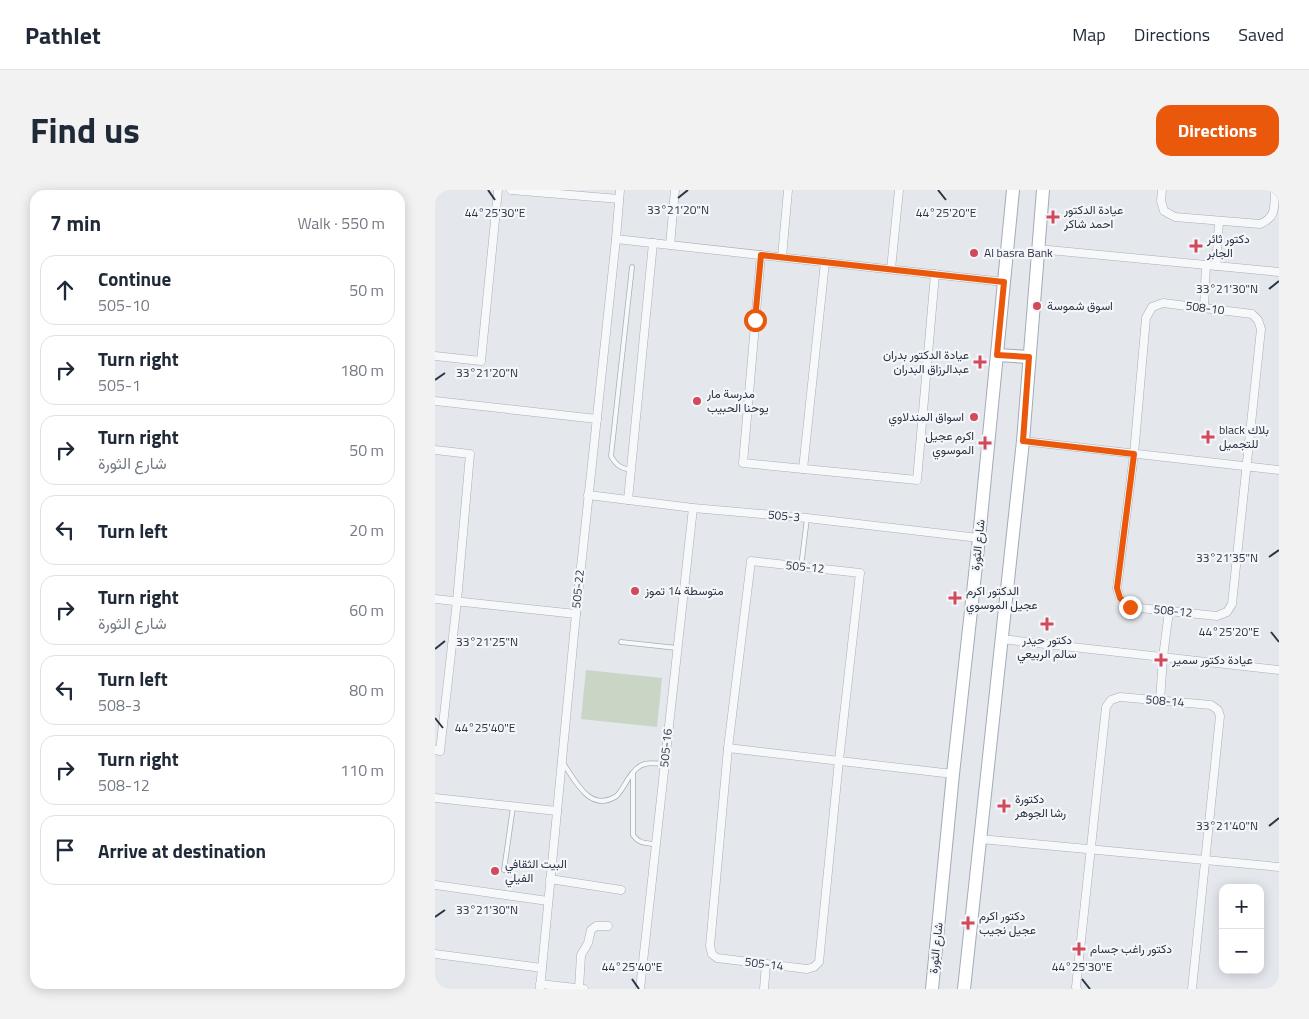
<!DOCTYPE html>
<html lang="en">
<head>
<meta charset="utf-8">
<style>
	:root { --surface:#fff; --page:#f2f2f3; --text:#1f2937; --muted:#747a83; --line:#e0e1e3; --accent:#ea580c }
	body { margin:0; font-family:"Titillium Web",Vazirmatn,sans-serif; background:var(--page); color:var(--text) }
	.controls { position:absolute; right:15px; bottom:15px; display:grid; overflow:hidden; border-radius:10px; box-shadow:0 2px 12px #0003 }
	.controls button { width:45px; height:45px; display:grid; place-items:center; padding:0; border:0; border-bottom:1px solid var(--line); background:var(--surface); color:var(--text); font:25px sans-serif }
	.stop { position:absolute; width:15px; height:15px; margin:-11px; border:4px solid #ea580c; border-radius:50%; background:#fff }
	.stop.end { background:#ea580c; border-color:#fff; box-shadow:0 1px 5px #0008 }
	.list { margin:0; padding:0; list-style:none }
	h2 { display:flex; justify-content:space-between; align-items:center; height:65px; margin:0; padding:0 20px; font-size:21px }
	h2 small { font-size:16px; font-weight:400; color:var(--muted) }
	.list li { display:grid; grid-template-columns:32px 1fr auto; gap:15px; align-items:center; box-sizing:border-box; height:70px; margin:0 10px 10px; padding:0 10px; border:1px solid var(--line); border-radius:15px }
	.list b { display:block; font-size:19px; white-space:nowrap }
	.list p { margin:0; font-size:16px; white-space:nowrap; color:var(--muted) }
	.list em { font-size:16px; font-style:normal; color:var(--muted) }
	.icon { flex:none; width:28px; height:28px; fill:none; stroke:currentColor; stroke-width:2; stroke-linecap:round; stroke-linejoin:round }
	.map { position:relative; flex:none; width:844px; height:799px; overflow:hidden; border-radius:15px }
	header { display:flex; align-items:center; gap:30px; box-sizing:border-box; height:70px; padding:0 25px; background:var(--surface); border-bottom:1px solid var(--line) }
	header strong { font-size:24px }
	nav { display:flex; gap:28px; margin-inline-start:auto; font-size:18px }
	.intro { display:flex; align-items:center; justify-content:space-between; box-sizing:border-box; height:120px; padding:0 30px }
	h1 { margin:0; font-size:35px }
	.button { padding:12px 22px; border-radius:15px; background:var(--accent); color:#fff; font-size:18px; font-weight:700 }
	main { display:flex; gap:30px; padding:0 30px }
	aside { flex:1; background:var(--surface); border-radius:15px; box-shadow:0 2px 12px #0003 }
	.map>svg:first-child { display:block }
</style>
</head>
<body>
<header>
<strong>Pathlet</strong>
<nav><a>Map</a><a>Directions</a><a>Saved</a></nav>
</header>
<div class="intro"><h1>Find us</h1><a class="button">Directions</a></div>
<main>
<aside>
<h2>7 min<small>Walk · 550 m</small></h2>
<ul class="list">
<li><svg class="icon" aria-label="ahead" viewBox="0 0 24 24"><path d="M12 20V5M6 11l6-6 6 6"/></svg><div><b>Continue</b><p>505-10</p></div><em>50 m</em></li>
<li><svg class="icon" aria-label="right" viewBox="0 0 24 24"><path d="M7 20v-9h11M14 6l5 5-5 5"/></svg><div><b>Turn right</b><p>505-1</p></div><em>180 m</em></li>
<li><svg class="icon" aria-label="right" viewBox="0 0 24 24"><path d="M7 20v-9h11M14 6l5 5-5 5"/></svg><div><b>Turn right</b><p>شارع الثورة</p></div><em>50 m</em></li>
<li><svg class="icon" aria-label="left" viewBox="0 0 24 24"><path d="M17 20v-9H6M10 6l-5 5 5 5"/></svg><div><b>Turn left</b></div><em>20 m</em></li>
<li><svg class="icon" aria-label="right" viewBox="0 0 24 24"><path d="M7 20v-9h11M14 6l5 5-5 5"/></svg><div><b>Turn right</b><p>شارع الثورة</p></div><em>60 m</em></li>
<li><svg class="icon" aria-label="left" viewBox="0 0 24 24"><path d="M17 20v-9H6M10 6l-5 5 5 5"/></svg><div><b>Turn left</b><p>508-3</p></div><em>80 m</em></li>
<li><svg class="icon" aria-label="right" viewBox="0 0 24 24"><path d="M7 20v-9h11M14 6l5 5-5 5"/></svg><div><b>Turn right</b><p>508-12</p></div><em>110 m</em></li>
<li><svg class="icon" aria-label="arrive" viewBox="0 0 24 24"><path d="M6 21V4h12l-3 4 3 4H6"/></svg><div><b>Arrive at destination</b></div></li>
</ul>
</aside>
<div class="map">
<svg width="844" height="799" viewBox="0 0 844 799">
	<rect width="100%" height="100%" fill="#e4e7ec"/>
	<path fill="#c9d6c5" d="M151,480L227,488L222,537L146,529Z"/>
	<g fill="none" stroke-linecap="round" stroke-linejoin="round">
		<g stroke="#a9aeb7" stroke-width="5.5">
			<g id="service">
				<path d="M196,280C185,278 181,275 176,266L197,77"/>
				<path d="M366,377L372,328"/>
				<path d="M186,452L242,458"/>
				<path d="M128,573C140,590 154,622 180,607C185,604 190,594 193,589C197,583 203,575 210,574C216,572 223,574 229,574"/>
				<path d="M198,583V645C204,654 211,653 220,654"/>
				<path d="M69,680L78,617"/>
			</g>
		</g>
		<g stroke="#a9aeb7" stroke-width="9">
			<g id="minor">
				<path d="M76,0L184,9"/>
				<path d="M727,0L726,11L729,21L740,27L825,34C842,27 839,17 840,0"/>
				<path d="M181,49L569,92"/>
				<path d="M235,55L240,0"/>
				<path d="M603,59L844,82"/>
				<path d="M326,65L308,273L482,290L500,84"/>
				<path d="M347,67L353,0"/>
				<path d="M781,76L784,32"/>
				<path d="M456,79L464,0"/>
				<path d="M728,113L817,124L823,130L826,139L797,414L792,422L782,426L695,417L685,408L682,398L699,264L711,128L717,117Z"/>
				<path d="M769,118L771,75"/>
				<path d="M0,166L46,171L63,0"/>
				<path d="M0,211L162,229"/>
				<path d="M588,251L844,280"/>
				<path d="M0,260L35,264L22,411L5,561L0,560"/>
				<path d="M368,279L390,72"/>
				<path d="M153,305L258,318L372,328L544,348"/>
				<path d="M193,310L218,53"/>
				<path d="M316,371L425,383L404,570L384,772L379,777L372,779L282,768L277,764L275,756L293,558Z"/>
				<path d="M0,409L141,424"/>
				<path d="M566,449L844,480"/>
				<path d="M725,511L728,467L734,421"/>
				<path d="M293,558L518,584"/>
				<path d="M0,608L122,621"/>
				<path d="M545,649L844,677"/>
				<path d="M115,689L186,700"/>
				<path d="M0,695L113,711"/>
				<path d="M0,764L107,778"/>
				<path d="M105,794L149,799"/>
				<path d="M144,798L146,765L153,753L156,740L161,736H173"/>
				<path d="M105,799L141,424L181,49L185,0"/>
				<path d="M205,799L258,318"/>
				<path d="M329,799L331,774"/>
				<path d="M642,799L641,797L671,517L676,510L685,507L776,515L783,520L785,526L757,799"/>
			</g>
		</g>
		<g stroke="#a3abb8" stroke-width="14">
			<g id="primary">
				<path d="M562,165L594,167"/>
				<path d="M497,799L518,584L544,348L578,0"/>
				<path d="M529,799L588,251L608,0"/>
			</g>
		</g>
		<use href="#service" stroke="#f7f8fa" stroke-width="4"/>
		<use href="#minor" stroke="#f7f8fa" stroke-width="8"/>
		<use href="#primary" stroke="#fff" stroke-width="12"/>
	</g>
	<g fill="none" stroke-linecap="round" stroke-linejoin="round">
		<path stroke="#ea580c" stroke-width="6" d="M320,130L326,65L569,92L562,165L594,167L588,251L699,264L682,398L685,408L695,417"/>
	</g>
	<path fill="none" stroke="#2b3445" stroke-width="2" d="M53,0L60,10M503,0L511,10M243,8L253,0M834,99L844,91M0,190L10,183M834,367L844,360M836,442L844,452M0,459L10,451M0,528L8,538M834,636L844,628M0,727L10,720M197,789L204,799M647,789L655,799"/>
	<g fill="#d1495b" stroke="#f4f6f9" stroke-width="2">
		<path d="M615.5 19.5h5v5h5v5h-5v5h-5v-5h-5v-5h5z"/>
		<path d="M758.5 48.5h5v5h5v5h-5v5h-5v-5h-5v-5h5z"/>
		<circle cx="539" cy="63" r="5"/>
		<circle cx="602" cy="116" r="5"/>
		<path d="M542.5 164.5h5v5h5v5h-5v5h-5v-5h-5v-5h5z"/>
		<circle cx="262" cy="211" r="5"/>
		<circle cx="539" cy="227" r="5"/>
		<path d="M770.5 239.5h5v5h5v5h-5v5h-5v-5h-5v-5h5z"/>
		<path d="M547.5 245.5h5v5h5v5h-5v5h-5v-5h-5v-5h5z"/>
		<circle cx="200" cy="401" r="5"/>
		<path d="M517.5 400.5h5v5h5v5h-5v5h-5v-5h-5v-5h5z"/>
		<path d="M609.5 426.5h5v5h5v5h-5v5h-5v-5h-5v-5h5z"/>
		<path d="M723.5 462.5h5v5h5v5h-5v5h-5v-5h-5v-5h5z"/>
		<path d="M566.5 608.5h5v5h5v5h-5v5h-5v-5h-5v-5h5z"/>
		<circle cx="60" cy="681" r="5"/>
		<path d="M530.5 725.5h5v5h5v5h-5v5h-5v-5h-5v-5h5z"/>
		<path d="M641.5 751.5h5v5h5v5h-5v5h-5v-5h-5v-5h5z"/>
	</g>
	<g text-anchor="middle" stroke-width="4.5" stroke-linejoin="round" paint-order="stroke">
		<g font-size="12" fill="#2b3445" stroke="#f4f6f9" text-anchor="start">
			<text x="629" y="24">عيادة الدكتور<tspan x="629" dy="14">احمد شاكر</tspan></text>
			<text x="772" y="53">دكتور ثائر<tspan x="772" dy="14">الجابر</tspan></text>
			<text x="549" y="67">Al basra Bank</text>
			<text x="612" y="120">اسوق شموسة</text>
			<text x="534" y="169" text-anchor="end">عيادة الدكتور بدران<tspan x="534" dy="14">عبدالرزاق البدران</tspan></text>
			<text x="272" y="208">مدرسة مار<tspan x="272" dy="14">يوحنا الحبيب</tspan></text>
			<text x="529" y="231" text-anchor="end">اسواق المندلاوي</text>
			<text x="784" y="244">black بلاك<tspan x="784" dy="14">للتجميل</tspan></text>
			<text x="539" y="250" text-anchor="end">اكرم عجيل<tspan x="539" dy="14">الموسوي</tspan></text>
			<text x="210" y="405">متوسطة 14 تموز</text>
			<text x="531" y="405">الدكتور اكرم<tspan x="531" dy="14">عجيل الموسوي</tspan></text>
			<text x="612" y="454" text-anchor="middle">دكتور حيدر<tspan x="612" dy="14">سالم الربيعي</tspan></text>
			<text x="737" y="474">عيادة دكتور سمير</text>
			<text x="580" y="613">دكتورة<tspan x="580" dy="14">رشا الجوهر</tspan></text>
			<text x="70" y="678">البيت الثقافي<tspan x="70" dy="14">الفيلي</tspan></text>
			<text x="544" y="730">دكتور اكرم<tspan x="544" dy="14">عجيل نجيب</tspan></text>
			<text x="655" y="763">دكتور راغب جسام</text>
		</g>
		<g font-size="12" fill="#2b3445" stroke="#f4f6f9">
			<text transform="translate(770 118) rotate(7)" y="4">508-10</text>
			<text transform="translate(349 326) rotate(5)" y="4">505-3</text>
			<text transform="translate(543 355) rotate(-84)" y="4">شارع الثورة</text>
			<text transform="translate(370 377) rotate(6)" y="4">505-12</text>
			<text transform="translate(143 399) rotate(-84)" y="4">505-22</text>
			<text transform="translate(738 421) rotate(6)" y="4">508-12</text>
			<text transform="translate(730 511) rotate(5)" y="4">508-14</text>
			<text transform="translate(231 558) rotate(-84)" y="4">505-16</text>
			<text transform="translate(501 758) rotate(-84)" y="4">شارع الثورة</text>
			<text transform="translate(329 774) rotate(7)" y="4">505-14</text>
		</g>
	</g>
	<g font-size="12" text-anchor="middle" fill="#2b3445" stroke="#f4f6f9" stroke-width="4.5" stroke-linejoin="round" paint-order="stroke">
		<text x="243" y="24">33°21'20"N</text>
		<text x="511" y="27">44°25'20"E</text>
		<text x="60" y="27">44°25'30"E</text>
		<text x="792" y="103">33°21'30"N</text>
		<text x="52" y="187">33°21'20"N</text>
		<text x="792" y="372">33°21'35"N</text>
		<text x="794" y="446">44°25'20"E</text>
		<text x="52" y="456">33°21'25"N</text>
		<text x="50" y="542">44°25'40"E</text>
		<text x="792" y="640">33°21'40"N</text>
		<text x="52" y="724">33°21'30"N</text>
		<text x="197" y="781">44°25'40"E</text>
		<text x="647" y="781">44°25'30"E</text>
	</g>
</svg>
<div class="controls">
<button>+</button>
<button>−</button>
</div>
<div class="stop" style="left:320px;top:130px"></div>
<div class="stop end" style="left:695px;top:417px"></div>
</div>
</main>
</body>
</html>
